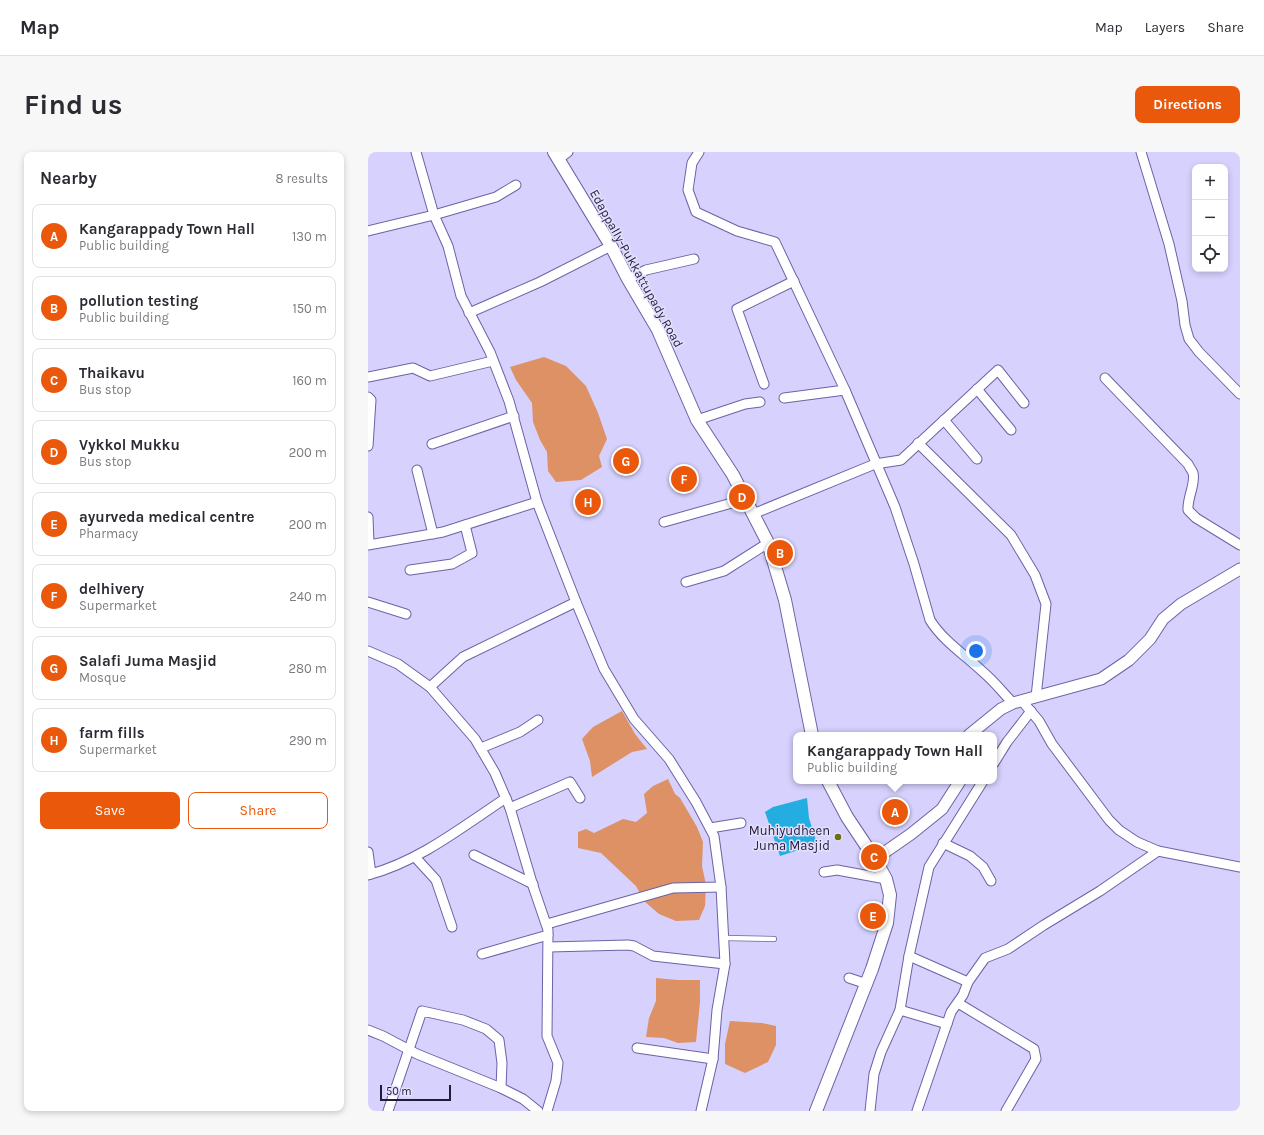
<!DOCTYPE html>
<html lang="en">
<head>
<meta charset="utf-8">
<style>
	:root { --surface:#fff; --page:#f7f7f7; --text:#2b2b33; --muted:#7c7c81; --line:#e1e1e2; --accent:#ea580c }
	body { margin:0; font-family:Karla,sans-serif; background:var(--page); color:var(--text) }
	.controls { position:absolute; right:12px; top:12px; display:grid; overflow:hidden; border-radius:8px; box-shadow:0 2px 6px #0003 }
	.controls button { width:36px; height:36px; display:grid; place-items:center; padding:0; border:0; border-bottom:1px solid var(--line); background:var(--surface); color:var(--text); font:20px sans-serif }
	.scale { position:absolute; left:12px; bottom:10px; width:71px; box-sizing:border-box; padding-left:4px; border:2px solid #201b37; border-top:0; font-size:11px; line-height:14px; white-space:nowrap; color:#201b37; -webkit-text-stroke:3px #e3e0fe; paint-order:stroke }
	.you { position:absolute; left:608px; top:499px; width:14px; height:14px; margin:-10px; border:3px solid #fff; border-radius:50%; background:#1a73e8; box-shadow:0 0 0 6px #1a73e833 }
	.badge { display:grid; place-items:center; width:26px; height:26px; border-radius:50%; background:var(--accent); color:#fff; font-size:13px; font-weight:700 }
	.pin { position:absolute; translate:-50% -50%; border:2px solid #fff; box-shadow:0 1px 4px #0006 }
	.popup { position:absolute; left:425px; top:580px; width:204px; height:52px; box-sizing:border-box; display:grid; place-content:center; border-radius:8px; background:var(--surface); filter:drop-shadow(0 1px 3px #0005); font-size:13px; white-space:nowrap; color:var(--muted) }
	.popup b { font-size:15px; color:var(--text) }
	.popup::after { content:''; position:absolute; left:50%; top:100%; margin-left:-8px; border:8px solid transparent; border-top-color:var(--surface) }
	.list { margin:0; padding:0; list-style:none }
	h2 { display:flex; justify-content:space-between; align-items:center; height:52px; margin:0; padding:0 16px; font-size:17px }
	h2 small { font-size:13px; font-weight:400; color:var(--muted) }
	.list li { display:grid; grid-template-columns:26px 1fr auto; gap:12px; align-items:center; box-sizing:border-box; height:64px; margin:0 8px 8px; padding:0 8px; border:1px solid var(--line); border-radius:8px }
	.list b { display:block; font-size:15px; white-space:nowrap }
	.list p { margin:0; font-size:13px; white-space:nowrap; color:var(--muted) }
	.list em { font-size:13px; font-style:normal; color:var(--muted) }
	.actions { display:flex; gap:8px; padding:12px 16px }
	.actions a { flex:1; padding:9px 0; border:1px solid var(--accent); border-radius:8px; text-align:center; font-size:14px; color:var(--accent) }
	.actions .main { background:var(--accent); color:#fff }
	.icon { flex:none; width:22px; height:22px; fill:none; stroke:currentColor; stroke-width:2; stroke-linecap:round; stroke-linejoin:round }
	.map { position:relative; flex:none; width:872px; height:959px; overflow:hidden; border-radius:8px }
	header { display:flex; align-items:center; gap:24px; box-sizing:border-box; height:56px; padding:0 20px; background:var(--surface); border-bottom:1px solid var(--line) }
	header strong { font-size:19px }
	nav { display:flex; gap:22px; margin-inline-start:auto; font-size:14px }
	.intro { display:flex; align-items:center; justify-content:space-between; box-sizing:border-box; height:96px; padding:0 24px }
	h1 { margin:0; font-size:28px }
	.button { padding:10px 18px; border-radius:8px; background:var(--accent); color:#fff; font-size:14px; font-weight:700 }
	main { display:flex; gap:24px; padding:0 24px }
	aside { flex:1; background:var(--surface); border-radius:8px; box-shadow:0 2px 6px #0003 }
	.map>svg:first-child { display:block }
</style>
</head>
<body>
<header>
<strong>Map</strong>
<nav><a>Map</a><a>Layers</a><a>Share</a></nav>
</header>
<div class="intro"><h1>Find us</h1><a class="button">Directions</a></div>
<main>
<aside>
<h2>Nearby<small>8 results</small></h2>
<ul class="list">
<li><span class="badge">A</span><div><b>Kangarappady Town Hall</b><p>Public building</p></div><em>130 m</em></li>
<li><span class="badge">B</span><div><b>pollution testing</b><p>Public building</p></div><em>150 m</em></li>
<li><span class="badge">C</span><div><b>Thaikavu</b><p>Bus stop</p></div><em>160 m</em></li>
<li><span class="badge">D</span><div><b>Vykkol Mukku</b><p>Bus stop</p></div><em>200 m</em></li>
<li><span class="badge">E</span><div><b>ayurveda medical centre</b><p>Pharmacy</p></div><em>200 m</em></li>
<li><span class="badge">F</span><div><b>delhivery</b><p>Supermarket</p></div><em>240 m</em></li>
<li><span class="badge">G</span><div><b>Salafi Juma Masjid</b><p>Mosque</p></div><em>280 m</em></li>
<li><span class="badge">H</span><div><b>farm fills</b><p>Supermarket</p></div><em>290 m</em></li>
</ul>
<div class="actions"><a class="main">Save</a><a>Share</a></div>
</aside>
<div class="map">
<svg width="872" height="959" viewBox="0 0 872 959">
	<rect width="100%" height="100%" fill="#d6d1fd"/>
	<g fill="#dd9165">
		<path d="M176,205L198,214L218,234L230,261L239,287L231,304L234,315L213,328L188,330L180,319L179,300L172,288L165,270L164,251L148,228L142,215Z"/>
		<path d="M254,559L267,582L279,597L264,600L224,625L222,609L214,587L225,575Z"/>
		<path d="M300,627L307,642L312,646L329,675L335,690L334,714L338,733L337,754L331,768L308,769L291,762L276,749L268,734L233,701L210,696V680L218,677L226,681L255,667L268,670L279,661L276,642L285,634Z"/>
		<path d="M288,826L309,828H332V850L328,890L310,891L296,886L278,885L281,866L288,849Z"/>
		<path d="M362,869L394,871L408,874V893L400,910L377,921L357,912V892Z"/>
	</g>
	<path fill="#23ade1" d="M439,646L441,666L449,692L412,704L397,660L405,655Z"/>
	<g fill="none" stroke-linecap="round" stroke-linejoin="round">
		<g stroke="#6d62a4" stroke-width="6">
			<path id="service" d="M356,786L406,787"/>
		</g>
		<g stroke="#6d62a4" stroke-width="11">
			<g id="minor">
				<path d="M48,0L66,63L80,94L93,144L122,200L141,249L169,350L208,450L236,517L266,567L301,607L328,650L346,684L353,735L357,812L349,858L345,907L333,959"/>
				<path d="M331,0L324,11L320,38L328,60L369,79L407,90L477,238L527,355L546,412L562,468C575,489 597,503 615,520C626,529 635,541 645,551"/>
				<path d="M773,0L801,92L814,149L817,173L821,187L831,200L872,242"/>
				<path d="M191,7L200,0"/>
				<path d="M0,79L66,63L128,45L148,33"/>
				<path d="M260,127L278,118L326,107"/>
				<path d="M101,161L172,130L243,94"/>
				<path d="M0,225L45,216L62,224L125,209"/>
				<path d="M737,226L820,312C821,315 824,318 825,321C828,331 819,346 820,358L828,366L872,393"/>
				<path d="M396,232L369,157L426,129"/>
				<path d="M609,237L643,278"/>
				<path d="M0,245L3,248L0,294"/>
				<path d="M416,246L477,238"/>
				<path d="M329,268L377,252L392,250"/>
				<path d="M576,268L609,307"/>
				<path d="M550,291L643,383L667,423L678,452L668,545"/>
				<path d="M64,292L146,264"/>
				<path d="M49,318L65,382"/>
				<path d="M385,362L507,312L533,308L630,218L656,251"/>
				<path d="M0,365L1,392"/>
				<path d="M296,370L378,347"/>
				<path d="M0,393L75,380L169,350"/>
				<path d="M42,418L84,412L104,401L97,373"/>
				<path d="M318,430L356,419L400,391"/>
				<path d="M0,450L38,462"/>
				<path d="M0,499L30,512L62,535L107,587L127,621L142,656L165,734L180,778L179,884L190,911L188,929L179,959"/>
				<path d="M62,535L95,505L208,450"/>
				<path d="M654,549L671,569L684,592L741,668L751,678L769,690L790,699L872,715"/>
				<path d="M113,596L152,580L170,568"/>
				<path d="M626,611L639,590L663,559"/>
				<path d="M142,656L202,630L212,646"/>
				<path d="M342,676L373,671"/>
				<path d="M575,691L602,704L615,715L623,729"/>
				<path d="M0,700L3,722"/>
				<path d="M106,703L165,732"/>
				<path d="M47,705L68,728L84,775"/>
				<path d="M456,720L469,718L518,727"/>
				<path d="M0,723C52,709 94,675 138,646"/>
				<path d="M179,772L305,736L353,735"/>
				<path d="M181,795L260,793L266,794L285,804L357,812"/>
				<path d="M114,802L180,783"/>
				<path d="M541,804L600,830"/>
				<path d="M481,826L499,832"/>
				<path d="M590,851L666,897L668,907L638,959"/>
				<path d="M532,858L579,872"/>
				<path d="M0,878L15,884L49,902L133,936L155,947L170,959"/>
				<path d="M269,896L345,907"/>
				<path d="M20,959L54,859L95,868L118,877L131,888L134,911L133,936"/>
				<path d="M502,959L506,922L513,900L532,858L541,804L561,715L615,629"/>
				<path d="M549,959L583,860L595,843L600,830L617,806L640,797L676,773L732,739L790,699"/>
			</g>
		</g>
		<g stroke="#6d62a4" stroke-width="13">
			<g id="tertiary">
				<path d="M601,583L633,557L645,551L733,527L761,508L782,487L795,467L813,452L872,417"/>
				<path d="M507,707L543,682L574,657L592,629"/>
			</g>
		</g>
		<g stroke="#6d62a4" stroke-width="14">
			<g id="secondary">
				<path d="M186,0L243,94L260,127L290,178L329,268L365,323L400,391L417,448L444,583"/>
				<path d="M448,959L504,817L519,771L522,743L518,727L507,707L479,665L460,629"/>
			</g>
		</g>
		<use href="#service" stroke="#fff" stroke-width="4.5"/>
		<use href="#minor" stroke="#fff" stroke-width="9"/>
		<use href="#tertiary" stroke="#fff" stroke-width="11"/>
		<use href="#secondary" stroke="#fff" stroke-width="12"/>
	</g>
	<circle fill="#6d6e10" stroke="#e3e0fe" stroke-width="1.5" cx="470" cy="685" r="4"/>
	<g text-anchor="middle" stroke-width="3" stroke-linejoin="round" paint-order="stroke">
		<g font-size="13" fill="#201b37" stroke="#e3e0fe">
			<text transform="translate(269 116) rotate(61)" y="5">Edappally-Pukkattupady Road</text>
		</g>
		<g font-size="13" fill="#201b37" stroke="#e3e0fe" text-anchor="end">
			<text x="462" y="683">Muhiyudheen<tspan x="462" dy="15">Juma Masjid</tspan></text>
		</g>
	</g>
</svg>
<div class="controls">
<button>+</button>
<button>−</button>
<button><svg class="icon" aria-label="locate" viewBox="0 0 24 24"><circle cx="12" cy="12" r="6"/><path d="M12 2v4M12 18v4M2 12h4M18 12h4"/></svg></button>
</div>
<div class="scale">50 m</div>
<div class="you"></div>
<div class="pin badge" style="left:527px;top:660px">A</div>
<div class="popup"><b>Kangarappady Town Hall</b>Public building</div>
<div class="pin badge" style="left:412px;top:401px">B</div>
<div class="pin badge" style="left:506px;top:705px">C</div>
<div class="pin badge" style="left:374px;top:345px">D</div>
<div class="pin badge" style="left:505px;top:764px">E</div>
<div class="pin badge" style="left:316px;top:327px">F</div>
<div class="pin badge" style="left:258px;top:309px">G</div>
<div class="pin badge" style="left:220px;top:350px">H</div>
</div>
</main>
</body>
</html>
